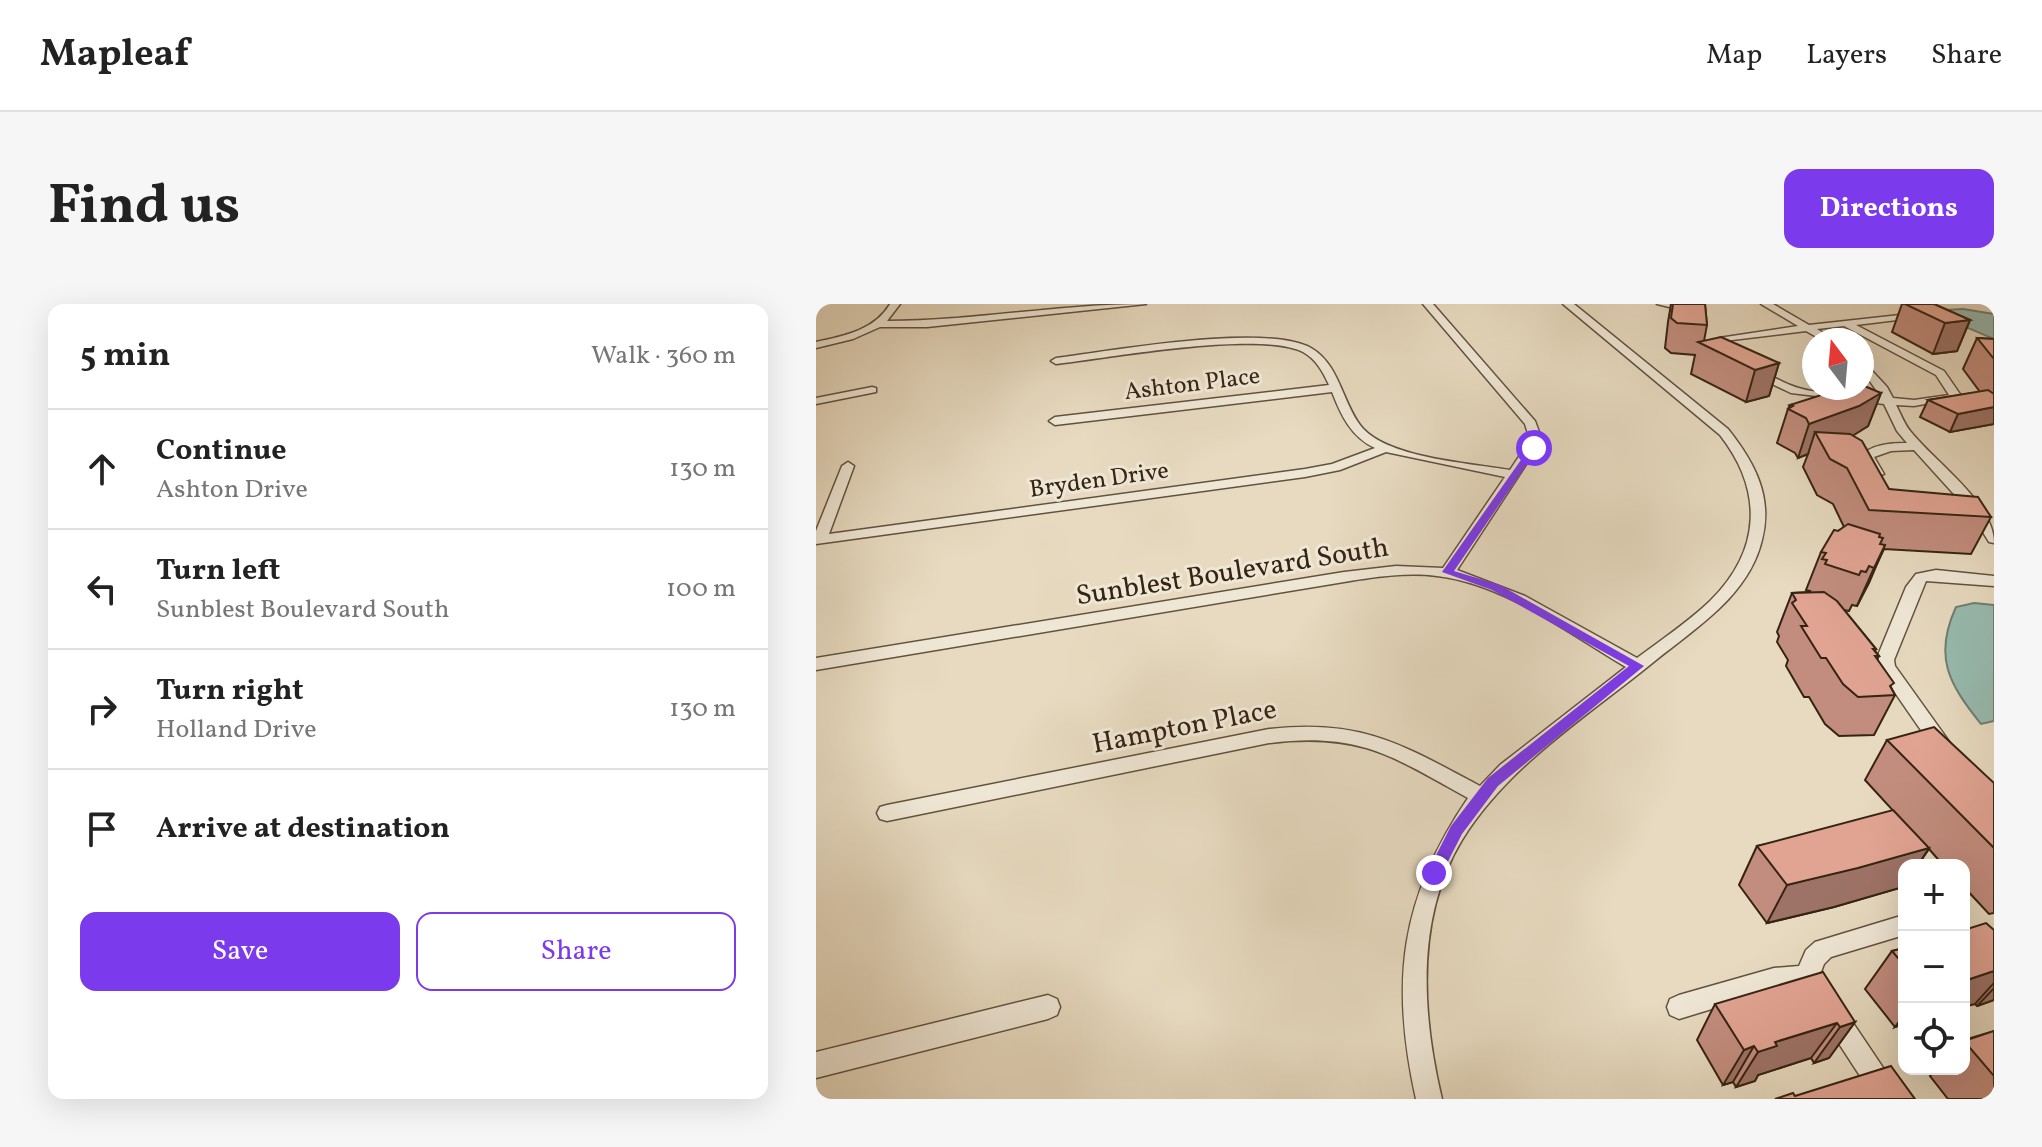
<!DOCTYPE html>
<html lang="en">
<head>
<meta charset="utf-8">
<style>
	:root { --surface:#fff; --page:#f6f6f6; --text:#222; --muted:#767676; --line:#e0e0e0; --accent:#7c3aed }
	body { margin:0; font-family:Vollkorn,serif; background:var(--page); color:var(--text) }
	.controls { position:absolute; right:24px; bottom:24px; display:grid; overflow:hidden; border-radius:16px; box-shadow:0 8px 32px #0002 }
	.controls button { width:72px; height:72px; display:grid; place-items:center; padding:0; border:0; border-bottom:2px solid var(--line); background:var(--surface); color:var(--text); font:40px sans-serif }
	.compass { position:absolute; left:986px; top:24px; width:72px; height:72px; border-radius:50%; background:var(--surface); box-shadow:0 8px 32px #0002; rotate:344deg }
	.stop { position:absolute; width:24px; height:24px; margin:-18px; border:6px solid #7c3aed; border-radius:50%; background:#fff }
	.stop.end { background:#7c3aed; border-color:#fff; box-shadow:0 2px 8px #0008 }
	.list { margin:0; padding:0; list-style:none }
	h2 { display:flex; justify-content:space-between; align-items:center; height:104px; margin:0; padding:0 32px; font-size:34px }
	h2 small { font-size:26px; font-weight:400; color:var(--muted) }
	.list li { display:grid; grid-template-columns:52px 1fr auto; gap:24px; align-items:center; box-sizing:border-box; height:120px; padding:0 32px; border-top:2px solid var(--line) }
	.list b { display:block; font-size:30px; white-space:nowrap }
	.list p { margin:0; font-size:26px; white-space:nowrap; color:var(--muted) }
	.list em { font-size:26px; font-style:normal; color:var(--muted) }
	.actions { display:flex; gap:16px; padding:24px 32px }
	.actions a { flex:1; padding:18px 0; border:2px solid var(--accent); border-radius:16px; text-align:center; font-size:28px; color:var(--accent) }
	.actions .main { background:var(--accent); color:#fff }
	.icon { flex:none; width:44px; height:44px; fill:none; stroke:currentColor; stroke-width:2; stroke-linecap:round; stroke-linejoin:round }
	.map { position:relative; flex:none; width:1178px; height:795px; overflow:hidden; border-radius:16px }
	header { display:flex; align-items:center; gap:48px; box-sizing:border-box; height:112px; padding:0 40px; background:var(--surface); border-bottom:2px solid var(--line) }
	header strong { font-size:38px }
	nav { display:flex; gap:44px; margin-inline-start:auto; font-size:28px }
	.intro { display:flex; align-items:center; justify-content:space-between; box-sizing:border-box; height:192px; padding:0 48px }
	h1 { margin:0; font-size:56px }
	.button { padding:20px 36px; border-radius:16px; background:var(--accent); color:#fff; font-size:28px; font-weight:700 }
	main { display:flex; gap:48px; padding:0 48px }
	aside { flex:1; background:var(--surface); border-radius:16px; box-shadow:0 8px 32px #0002 }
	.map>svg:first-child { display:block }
</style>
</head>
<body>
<header>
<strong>Mapleaf</strong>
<nav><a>Map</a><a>Layers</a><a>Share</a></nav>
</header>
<div class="intro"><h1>Find us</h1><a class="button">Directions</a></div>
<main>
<aside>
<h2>5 min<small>Walk · 360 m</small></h2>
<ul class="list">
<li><svg class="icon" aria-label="ahead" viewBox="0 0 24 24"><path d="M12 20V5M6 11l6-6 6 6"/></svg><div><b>Continue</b><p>Ashton Drive</p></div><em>130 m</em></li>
<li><svg class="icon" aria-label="left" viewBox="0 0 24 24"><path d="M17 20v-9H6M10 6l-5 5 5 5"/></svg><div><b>Turn left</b><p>Sunblest Boulevard South</p></div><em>100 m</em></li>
<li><svg class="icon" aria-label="right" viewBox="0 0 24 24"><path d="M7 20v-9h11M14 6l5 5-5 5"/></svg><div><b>Turn right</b><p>Holland Drive</p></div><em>130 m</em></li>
<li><svg class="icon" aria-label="arrive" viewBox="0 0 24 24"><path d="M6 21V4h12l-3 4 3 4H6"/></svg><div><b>Arrive at destination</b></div></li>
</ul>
<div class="actions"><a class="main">Save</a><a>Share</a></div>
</aside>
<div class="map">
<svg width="1178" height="795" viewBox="0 0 1178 795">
	<rect width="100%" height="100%" fill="#e7dac0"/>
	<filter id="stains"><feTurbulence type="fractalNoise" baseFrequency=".0025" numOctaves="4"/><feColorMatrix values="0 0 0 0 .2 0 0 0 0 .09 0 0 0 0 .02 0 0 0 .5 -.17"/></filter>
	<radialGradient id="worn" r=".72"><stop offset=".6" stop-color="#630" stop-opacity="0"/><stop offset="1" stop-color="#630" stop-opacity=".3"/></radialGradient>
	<g fill="#97bbb0" stroke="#707f71" stroke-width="2">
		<path d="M1147,5L1178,10V35L1145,21L1127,6Z"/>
		<path d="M1158,299L1178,301V417L1165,420C1133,380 1117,353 1140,303Z"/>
	</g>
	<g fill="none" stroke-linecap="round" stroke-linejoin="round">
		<g stroke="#62523e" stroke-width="3">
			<g id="street">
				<path d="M74,0H84L71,17C157,17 243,0 330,0L111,23H64L37,35L0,44V38C28,32 59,26 74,0Z"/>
				<path d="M607,0H617L719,117L726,136L641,266L709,292L821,354C845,336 872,318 894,297C946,246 947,186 904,131L747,0H758L912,125C939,159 957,193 946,236C933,291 881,323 840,356C773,411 692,461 646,536C599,614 606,711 626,795H600C574,678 584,594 652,494C576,452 544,428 453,439L71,517L64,515L61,509L64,503L71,501L453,425C546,415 585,440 664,482L684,461L810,363C752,329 689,280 621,272C590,268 559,273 528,278L0,366V354L528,268L580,262L627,264L689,173L570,148L524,166L489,173L0,240V227L26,162L32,158L38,162L13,230L489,165L516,160L559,144C535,133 525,111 516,88L239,121L233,117L239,113L513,81C507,68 500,55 487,48C443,26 292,54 240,60L235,57L240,54C296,47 449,19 495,44C523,60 526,97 544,121C568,154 654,159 694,166L714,136L709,120Z"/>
				<path d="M841,0H858L853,3Z"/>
				<path d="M945,0H957L993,21L1084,11V15L1081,16L1040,21L1128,67L1146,93L1098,102L1080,101C1085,110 1088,120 1095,128C1120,159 1178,199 1178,239L1173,238L1155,209L1098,146L1075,147L1058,153L1068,170L1057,173L1045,153C1054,140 1076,139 1091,139L1081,127L1068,100L975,89L933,69C944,62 962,77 974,81C1001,92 1037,90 1065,93L1046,66V56L1071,83L1077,94L1098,96L1133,91L1120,71L1028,22L1001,25L1018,36H1006L990,27L916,36L911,37L916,56L907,58L903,34L982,22Z"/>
				<path d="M56,83L60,84V88L0,100V94Z"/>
				<path d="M1120,266L1178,272V282L1110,277L1078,356L1079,362L1137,443L1134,448H1120L1064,367L1060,356L1090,283L1100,270Z"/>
				<path d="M1088,611V631L1015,653L1008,660L1000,681L958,686L863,715L854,711L851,703L854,695L863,691L958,664L983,662L990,646L999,638Z"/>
				<path d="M232,691L241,695L244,703L241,711L232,715L0,774V748Z"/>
				<path d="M1018,700L1027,704L1088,795H1059L1005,712L1009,704Z"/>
			</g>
		</g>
		<use href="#street" fill="#efe7d6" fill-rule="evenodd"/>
	</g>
	<g fill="#c28d7e" stroke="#362413" stroke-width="2">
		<path d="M855,0H889L891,21L888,37L963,59L953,92L930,98L875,70L879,51L855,49L849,44L852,18Z"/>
		<path d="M1086,0H1118L1154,16L1141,47L1117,50L1076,28Z"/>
		<path d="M1161,34L1178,35V120L1134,128L1104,113L1112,96L1164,88L1147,65Z"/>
		<path d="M1065,89L1052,122L1037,131L1073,185L1175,213L1155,250L1068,245L1041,302L1036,301L1033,307L1028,306L1060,345L1059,347L1063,352L1061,356L1079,391L1058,431L1023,432L1009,420L993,393H988L970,362L972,356L961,338L963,332L961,328L976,289L993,288L994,287L990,286L1005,248L1022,227L1028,223L1017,200L1001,191L987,163L992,150L982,154L979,149L961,139L972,105L974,101Z"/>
		<path d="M1071,436L1178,479V609L1173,610L1148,583V561H1127L1113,545L1102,561H1088V581L1087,583L1018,603L951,619L923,581L941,542L1083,513L1049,476Z"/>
		<path d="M1178,626V696L1161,702L1159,700Z"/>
		<path d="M1088,644V720L1079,723L1049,685L1076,647Z"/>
		<path d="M899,700L1039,718L1013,754L998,759L995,754L942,771L939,777L920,783L917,778L907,781L881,736Z"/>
		<path d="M1178,727V795H1132L1114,772L1120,765H1148V736Z"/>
	</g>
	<g fill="#9e7367" stroke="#362413" stroke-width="2">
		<path d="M1154,16L1141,47L1117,50L1129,19Z"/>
		<path d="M963,59L953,92L930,98L939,66Z"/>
		<path d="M1065,89L1052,122L1030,136L999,128L992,150L982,154L993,120Z"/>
		<path d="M1178,103V120L1134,128L1142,110Z"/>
		<path d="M1069,241L1053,279L1041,302L1058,264Z"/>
		<path d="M1113,544L1102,561H1088V581L1087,583L1018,603L951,619L971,581Z"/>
		<path d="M1178,667V679L1159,700L1148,703V677Z"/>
		<path d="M1178,684V696L1161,702Z"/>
		<path d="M1088,711V719L1079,723Z"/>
		<path d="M1039,718L1013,754L998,759L1024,723Z"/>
		<path d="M1021,719L995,754L942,771L939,777L920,783L942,748L959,738Z"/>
		<path d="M938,742L917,778L907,781L928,746Z"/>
	</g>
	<g fill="#e1a493" stroke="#362413" stroke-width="2">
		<path d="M857,0H889L891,21L861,19L855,14Z"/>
		<path d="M1089,0H1118L1154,16L1129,19Z"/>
		<path d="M905,33L963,59L939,66L882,38Z"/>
		<path d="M1161,34L1178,35V55Z"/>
		<path d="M1046,81L1065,89L1043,102L993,120L990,114L972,105L977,102L974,101L1027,84H1046Z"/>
		<path d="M1172,86L1178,90V103L1142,110L1112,96Z"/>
		<path d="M999,128L1034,130L1046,137L1073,185L1162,193L1175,213L1053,206L1031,164L1014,155Z"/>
		<path d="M1032,220L1064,230L1063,233L1067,234L1064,240L1069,241L1058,264L1053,262L1050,268L1045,267L1043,271L1009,260L1011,256L1006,255L1010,249L1005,248L1018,226L1022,227Z"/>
		<path d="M1008,288L1021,297L1060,345H1057L1063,352H1059L1078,379L1074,382L1079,391L1042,393L1027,380L1010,354H1005L985,322H991L976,299L980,296L976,289Z"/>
		<path d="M1118,423L1178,479V544L1071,436Z"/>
		<path d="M1077,506L1113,544L1042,564L971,581L941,542Z"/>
		<path d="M1170,619L1178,626V667L1148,677V626Z"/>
		<path d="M1088,644V661L1076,647Z"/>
		<path d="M1007,668L1039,718L1024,723L1021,719L959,738L961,742L942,748L938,742L928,746L899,700Z"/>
		<path d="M1178,727V772L1148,737Z"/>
		<path d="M1075,762L1099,795H959L977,789L979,792Z"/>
	</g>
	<path fill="#7c3aed" d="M714,143L722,144L638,267L684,281L828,362L682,482L646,530L624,573L618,575L611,569L635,522L672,474L813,362L676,286L626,268Z"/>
	<g text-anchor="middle" stroke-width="6" stroke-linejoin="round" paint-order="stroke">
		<g font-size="24" fill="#362413" stroke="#efe7d6">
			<text transform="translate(376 79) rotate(-7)" y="8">Ashton Place</text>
			<text transform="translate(283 175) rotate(-8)" y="8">Bryden Drive</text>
		</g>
		<g font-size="28" fill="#362413" stroke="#efe7d6">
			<text transform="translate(416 266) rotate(-9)" y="10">Sunblest Boulevard South</text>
			<text transform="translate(368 421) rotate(-11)" y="10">Hampton Place</text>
		</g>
	</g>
	<rect width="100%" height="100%" filter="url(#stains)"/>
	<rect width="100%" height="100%" fill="url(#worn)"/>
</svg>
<div class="controls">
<button>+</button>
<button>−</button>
<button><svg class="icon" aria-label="locate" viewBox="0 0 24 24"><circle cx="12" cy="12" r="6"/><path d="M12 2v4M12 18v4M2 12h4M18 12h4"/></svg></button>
</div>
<svg class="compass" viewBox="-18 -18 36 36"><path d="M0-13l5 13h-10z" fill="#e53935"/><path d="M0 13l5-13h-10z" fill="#767676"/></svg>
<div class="stop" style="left:718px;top:144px"></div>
<div class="stop end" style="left:618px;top:569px"></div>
</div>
</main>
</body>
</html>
